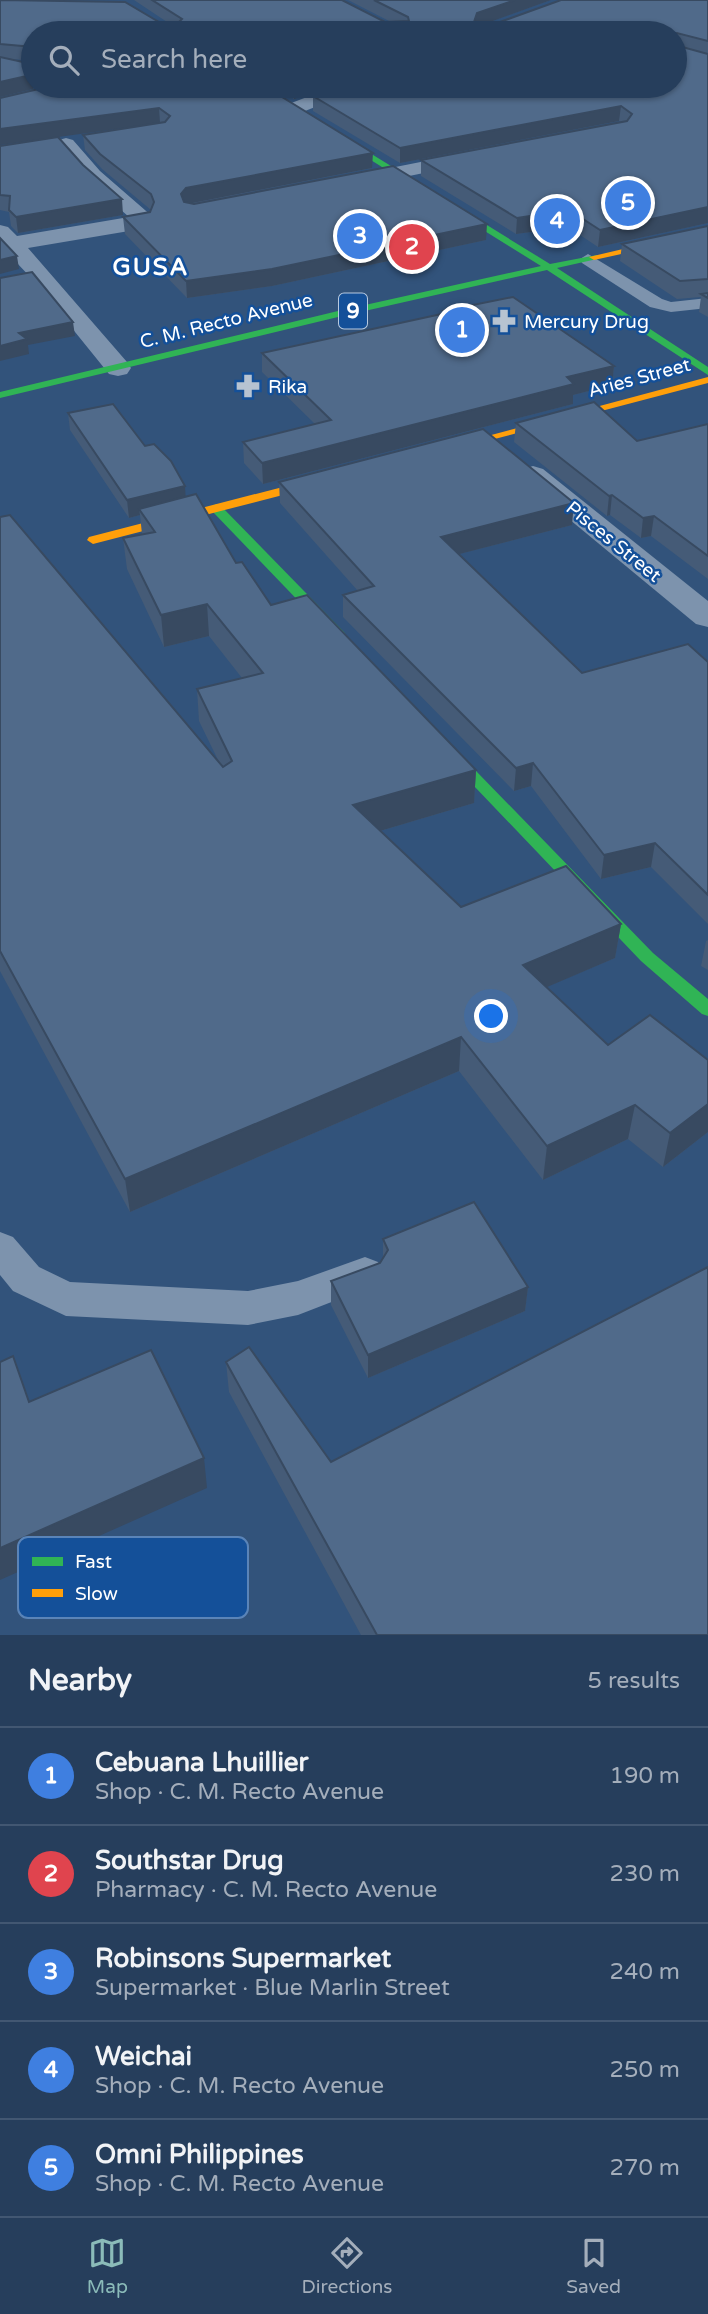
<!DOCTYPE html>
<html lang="en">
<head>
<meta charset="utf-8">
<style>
	:root { --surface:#263e5c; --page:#324965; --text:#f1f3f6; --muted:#a4aebb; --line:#425772; --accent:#8bbbb9 }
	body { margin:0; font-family:"Varela Round",sans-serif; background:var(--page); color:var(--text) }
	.you { position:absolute; left:492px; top:1017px; width:24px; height:24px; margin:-18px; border:5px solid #fff; border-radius:50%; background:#1a73e8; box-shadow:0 0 0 10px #1a73e833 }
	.badge { display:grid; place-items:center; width:46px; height:46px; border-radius:50%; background:var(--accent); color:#fff; font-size:23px; font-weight:700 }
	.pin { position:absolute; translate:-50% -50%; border:4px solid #fff; box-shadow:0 2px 7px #0006 }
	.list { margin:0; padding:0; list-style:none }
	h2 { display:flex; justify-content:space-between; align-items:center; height:91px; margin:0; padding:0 28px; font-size:30px }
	h2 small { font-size:23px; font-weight:400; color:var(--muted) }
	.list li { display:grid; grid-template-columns:46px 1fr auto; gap:21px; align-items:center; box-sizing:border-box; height:98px; padding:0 28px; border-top:2px solid var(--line) }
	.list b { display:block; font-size:26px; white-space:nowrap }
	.list p { margin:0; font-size:23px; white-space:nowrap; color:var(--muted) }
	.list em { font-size:23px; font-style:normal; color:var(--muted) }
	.icon { flex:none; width:38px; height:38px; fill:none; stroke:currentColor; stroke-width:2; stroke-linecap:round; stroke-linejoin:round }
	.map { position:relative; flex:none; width:708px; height:1635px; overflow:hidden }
	.search { position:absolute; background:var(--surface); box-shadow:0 2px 5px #0004; left:21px; right:21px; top:21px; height:77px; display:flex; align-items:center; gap:18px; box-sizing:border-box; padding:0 24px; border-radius:38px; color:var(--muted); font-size:26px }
	.sheet { height:581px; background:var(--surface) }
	nav { display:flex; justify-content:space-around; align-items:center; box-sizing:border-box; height:98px; border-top:2px solid var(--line); background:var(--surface); font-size:19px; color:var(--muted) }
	nav a { display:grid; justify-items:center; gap:4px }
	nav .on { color:var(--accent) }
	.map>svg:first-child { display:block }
</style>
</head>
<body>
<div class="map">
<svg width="708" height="1635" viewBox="0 0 708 1635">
	<rect width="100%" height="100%" fill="#32537b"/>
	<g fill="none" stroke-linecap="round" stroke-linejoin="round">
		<g fill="#7d93ad" fill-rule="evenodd">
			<path d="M588,254L662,299L671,302L708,298V308L671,312L650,307L582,263L580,259Z"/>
			<path d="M0,1232L13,1237L39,1267L70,1282L248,1291L298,1281L365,1257L378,1262L384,1273L378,1284L298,1315L248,1325L66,1316L13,1291L0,1275Z"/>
		</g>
		<g fill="#7d93ad" fill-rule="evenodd">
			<path d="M336,86H361L358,90L300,113L293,115L284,109L286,105Z"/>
			<path d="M66,138L73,140L100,171L153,217L149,227L141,229L28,248L127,362L131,368L127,374L118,376L109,374L33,280L0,245V225L8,227L17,236L129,217L86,179L59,148L56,144L59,140Z"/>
			<path d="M471,152L478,154L481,158L478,162L355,187L348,185L345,181L348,177L355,175Z"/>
			<path d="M533,466L543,469L708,601V627L696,624L523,481L519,475L523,469Z"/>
		</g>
		<g fill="#30b455" fill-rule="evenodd">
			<path d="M252,86H261L550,264L597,255V259L557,268L708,367V375L547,270L338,317L0,398V392L338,311L541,266Z"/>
			<path d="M216,504L220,505L344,632L346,635L344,638H334L212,511L210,508Z"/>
			<path d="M438,735L443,737L653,953L708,999V1016L702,1014L641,961L433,743L431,740Z"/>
		</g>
		<g fill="#ff9f0a" fill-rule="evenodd">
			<path d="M708,229V235L594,260L589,257Z"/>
			<path d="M708,377V383L441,453L435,450Z"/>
			<path d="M329,475L333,476V482L93,544L87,540L89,537Z"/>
		</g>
	</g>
	<g fill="#455b77" fill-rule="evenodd">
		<path d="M0,0L159,22H167L134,0H342L385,22H391L348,0H551L489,22H500L708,0V223L598,247L568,227L516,234L421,176V160L621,122L619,121L400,163L313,111V96L675,86L33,33L34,86L33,89L0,97ZM3,58L32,61V64Z"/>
		<path d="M264,86L372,168L191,204L486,240L272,286L187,298L125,234L123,217L150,212L151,210L102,169L85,150L83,135L160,123L0,98Z"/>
		<path d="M273,86H329L294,99Z"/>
		<path d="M0,146L123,215L18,233L11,226L9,212L0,210Z"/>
		<path d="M708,226V317L699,312L701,297L677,299L620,261L622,244Z"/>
		<path d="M443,311L614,366L612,385L573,395V404L263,484L244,463L243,442L315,424L262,372V353L443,314Z"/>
		<path d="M68,413L145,446L186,497L236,563L271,605L476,770L474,803L380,831L461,907L621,924L615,958L546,987L608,1045L708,1060V1132L663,1167L628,1139L543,1180L459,1071L130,1212L0,971V517L219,762L199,721L197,689L242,678L209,636L164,647L127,569L123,538L142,534L140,515L129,518L70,430Z"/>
		<path d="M516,423L637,441L708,424V579L651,536L641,538L610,515L607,516L514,442Z"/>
		<path d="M279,482L572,525L459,554L582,673L708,662V924L651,867L601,879L531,786L514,791L343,617V595L358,591L280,503Z"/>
		<path d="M708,940V970L701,966L706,941Z"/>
		<path d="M383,1239L528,1287L525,1311L368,1378L331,1305V1281L380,1263L383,1259Z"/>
		<path d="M226,1362L331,1462L708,1635H361L229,1392Z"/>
	</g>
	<g fill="#384a61">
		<path d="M515,0H551L476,27L474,22L477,13Z"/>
		<path d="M677,33L676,46L675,47V35Z"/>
		<path d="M33,69L34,86L33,89L0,97V82Z"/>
		<path d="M294,86H329L294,99Z"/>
		<path d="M621,106L619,121L400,163V148Z"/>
		<path d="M159,108L160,123L0,145V129Z"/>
		<path d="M373,153L372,168L187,204L182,211L181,194L186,188Z"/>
		<path d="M122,199L123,215L18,233L16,217Z"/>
		<path d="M708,207V223L598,247L600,230Z"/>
		<path d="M569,210L568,227L516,234L517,218Z"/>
		<path d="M487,224L486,240L272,286L187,298L186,281Z"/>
		<path d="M17,256L19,269L0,274V260Z"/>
		<path d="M73,322L75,336L28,345L29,354L0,361V346L19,333Z"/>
		<path d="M614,366L612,385L573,395V404L263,484L262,463L567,377Z"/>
		<path d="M185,486L186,503L139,509L140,515L129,518L127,500Z"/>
		<path d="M612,495L610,515L607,516L609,496Z"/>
		<path d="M574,503L572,525L440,559L441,537Z"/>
		<path d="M654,516L651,536L641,538L643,518Z"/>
		<path d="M207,604L209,636L164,647L161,615Z"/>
		<path d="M533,763L531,786L514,791L516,768Z"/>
		<path d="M476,770L474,803L353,839V805Z"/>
		<path d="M655,843L651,867L601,879L604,855Z"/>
		<path d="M621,924L615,958L519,999L523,965Z"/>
		<path d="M461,1037L459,1071L130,1212L125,1179Z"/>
		<path d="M708,1104V1132L663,1167L670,1133Z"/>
		<path d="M635,1105L628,1139L543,1180L547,1146Z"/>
		<path d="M528,1287L525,1311L368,1378V1355Z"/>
		<path d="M204,1458L207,1488L0,1580V1548Z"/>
	</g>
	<g fill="#506a8a" stroke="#384a61" stroke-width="2">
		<path d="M0,0L125,2L159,22H179L182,19L152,0H342L385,22L409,21L408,17L374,0H515L477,13L474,22H500L561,0H708V41L677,33L675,35V33H33V69L31,75L0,82V57L32,64L33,47L0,44Z"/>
		<path d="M675,45L708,54V207L600,230L569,210L517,218L421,160L627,121L632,114L621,106L400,148L313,96L339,86H675Z"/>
		<path d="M48,86H264L373,153L186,188L181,194L184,202L194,204L393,166L487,224L272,269L186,281L123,217L150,212L154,202L151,194L100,154L83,135L165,122L170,116L159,108L0,129V98L47,87Z"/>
		<path d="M58,137L83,165L122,199L16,217L9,210L10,196L0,195V146Z"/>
		<path d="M708,226V279L680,281L622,244Z"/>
		<path d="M0,238L17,256L0,260Z"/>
		<path d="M32,272L73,322L19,333L27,339L0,346V278Z"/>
		<path d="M708,293V298L701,294Z"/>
		<path d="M513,297L614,366L567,377L574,384L262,463L243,442L331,420L262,353L446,313L443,311Z"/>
		<path d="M594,402L637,441L708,424V556L654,516L643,518L612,495L609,496L516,423Z"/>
		<path d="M113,404L145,446L154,444L171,461L185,486L127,500L68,413Z"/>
		<path d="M483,429L574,503L441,537L582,673L688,644L708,662V895L655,843L604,855L533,763L516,768L343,595L374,586L279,482Z"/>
		<path d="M196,494L236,563L242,562L271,605L307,595L476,770L353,805L461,907L566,866L621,924L523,965L608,1045L650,1015L708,1060V1104L670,1133L635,1105L547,1146L461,1037L125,1179L0,951V517L10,515L223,767L232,761L197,689L263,673L207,604L161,615L123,538L155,532L139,509Z"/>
		<path d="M474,1202L528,1287L368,1355L331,1281L380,1263L388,1250L383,1239Z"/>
		<path d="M708,1267V1635H377L226,1362L249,1347L331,1462Z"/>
		<path d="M151,1350L204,1458L0,1548V1362L13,1356L29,1402Z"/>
	</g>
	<defs>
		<g id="pharmacy-bare" transform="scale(1.89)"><path d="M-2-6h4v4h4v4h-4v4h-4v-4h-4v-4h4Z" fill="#b7c3d1" stroke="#145099" stroke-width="2.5" paint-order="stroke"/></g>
	</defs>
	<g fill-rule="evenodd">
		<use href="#pharmacy-bare" x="504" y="321"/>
		<use href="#pharmacy-bare" x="248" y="386"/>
	</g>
	<g text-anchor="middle" stroke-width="5" stroke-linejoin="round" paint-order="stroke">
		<g font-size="19" fill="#fff" stroke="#145099">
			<text transform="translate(226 320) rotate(-14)" y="7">C. M. Recto Avenue</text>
			<text transform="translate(639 377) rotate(-15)" y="7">Aries Street</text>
			<text transform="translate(614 541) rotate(39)" y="7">Pisces Street</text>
		</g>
		<g font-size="19" fill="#fff" stroke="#145099" text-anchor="start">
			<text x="524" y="328">Mercury Drug</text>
			<text x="268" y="393">Rika</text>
		</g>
		<rect fill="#145099" stroke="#b8cae0" stroke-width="2" x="339" y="293.5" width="28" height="35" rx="5"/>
		<g font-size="21" font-weight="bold" fill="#fff">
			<text x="353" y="318">9</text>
		</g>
		<g font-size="24" font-weight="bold" letter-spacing="2" fill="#fff" stroke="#145099">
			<text x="151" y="275">GUSA</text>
		</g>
	</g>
	<rect x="18" y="1537" width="230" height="81" rx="10" fill="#145099" stroke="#5a84b8" stroke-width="2"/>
	<rect x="32" y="1557" width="31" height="9" fill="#30b455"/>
	<rect x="32" y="1589" width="31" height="8" fill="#ff9f0a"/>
	<g font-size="19" fill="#fff">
		<text x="75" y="1568">Fast</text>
		<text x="75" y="1600">Slow</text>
	</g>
</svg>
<div class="you"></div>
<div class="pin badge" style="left:462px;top:330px;background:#3f7fe0">1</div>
<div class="pin badge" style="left:412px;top:247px;background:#e0444e">2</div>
<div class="pin badge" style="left:360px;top:236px;background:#3f7fe0">3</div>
<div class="pin badge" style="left:557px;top:221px;background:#3f7fe0">4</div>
<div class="pin badge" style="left:628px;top:203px;background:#3f7fe0">5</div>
<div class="search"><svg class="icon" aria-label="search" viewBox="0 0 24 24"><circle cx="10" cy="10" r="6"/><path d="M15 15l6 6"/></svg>Search here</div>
</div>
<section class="sheet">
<h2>Nearby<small>5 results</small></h2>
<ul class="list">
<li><span class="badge" style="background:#3f7fe0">1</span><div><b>Cebuana Lhuillier</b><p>Shop · C. M. Recto Avenue</p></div><em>190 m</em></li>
<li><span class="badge" style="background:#e0444e">2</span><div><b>Southstar Drug</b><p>Pharmacy · C. M. Recto Avenue</p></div><em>230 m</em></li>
<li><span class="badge" style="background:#3f7fe0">3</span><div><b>Robinsons Supermarket</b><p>Supermarket · Blue Marlin Street</p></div><em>240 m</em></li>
<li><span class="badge" style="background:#3f7fe0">4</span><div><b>Weichai</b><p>Shop · C. M. Recto Avenue</p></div><em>250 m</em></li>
<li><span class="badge" style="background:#3f7fe0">5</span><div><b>Omni Philippines</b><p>Shop · C. M. Recto Avenue</p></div><em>270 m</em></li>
</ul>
</section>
<nav>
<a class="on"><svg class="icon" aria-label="map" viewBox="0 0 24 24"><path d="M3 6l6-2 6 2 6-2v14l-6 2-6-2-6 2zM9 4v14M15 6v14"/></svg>Map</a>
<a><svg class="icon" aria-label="directions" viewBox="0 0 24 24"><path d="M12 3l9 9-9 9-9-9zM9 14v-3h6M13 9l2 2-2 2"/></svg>Directions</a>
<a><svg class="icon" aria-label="saved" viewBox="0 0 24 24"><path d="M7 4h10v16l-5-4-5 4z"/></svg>Saved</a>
</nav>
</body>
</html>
